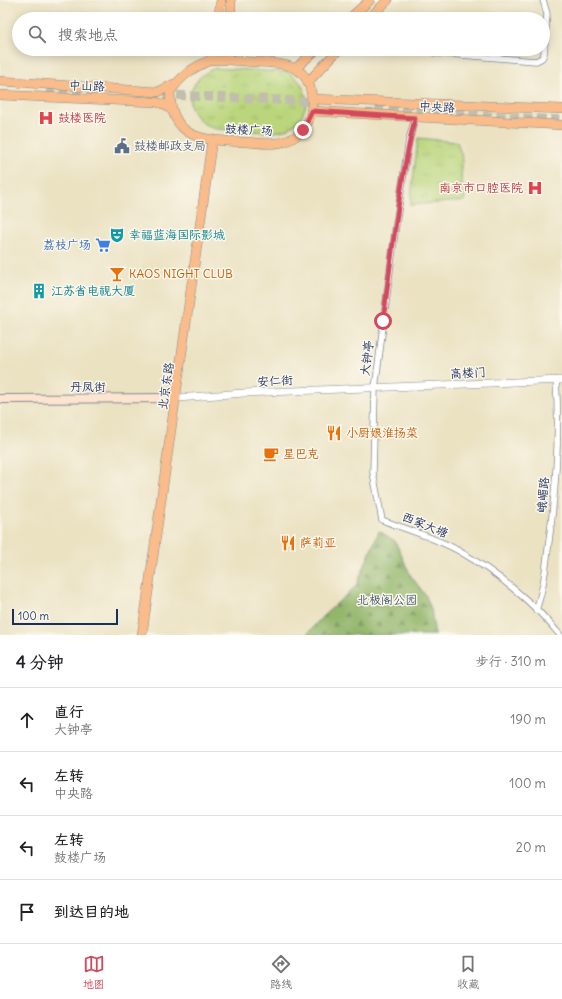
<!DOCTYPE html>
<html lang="zh">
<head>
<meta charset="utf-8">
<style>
	:root { --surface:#fff; --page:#f6f6f6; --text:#202124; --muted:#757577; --line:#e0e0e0; --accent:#d1495b }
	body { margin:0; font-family:Delius,"LXGW WenKai TC",sans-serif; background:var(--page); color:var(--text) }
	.scale { position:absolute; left:12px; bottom:10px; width:106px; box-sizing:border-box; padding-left:4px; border:2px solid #1b2f5e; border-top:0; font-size:11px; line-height:14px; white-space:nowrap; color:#1b2f5e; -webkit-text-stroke:3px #fbf7ec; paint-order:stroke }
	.stop { position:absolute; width:12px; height:12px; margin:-9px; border:3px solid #d1495b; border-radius:50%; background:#fff }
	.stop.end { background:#d1495b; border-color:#fff; box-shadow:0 1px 4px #0008 }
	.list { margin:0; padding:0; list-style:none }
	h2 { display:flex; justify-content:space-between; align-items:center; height:52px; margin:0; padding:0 16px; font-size:17px }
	h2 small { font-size:13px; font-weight:400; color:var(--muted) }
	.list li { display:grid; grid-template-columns:26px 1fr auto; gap:12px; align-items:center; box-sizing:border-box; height:64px; padding:0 16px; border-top:1px solid var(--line) }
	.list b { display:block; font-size:15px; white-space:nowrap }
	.list p { margin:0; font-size:13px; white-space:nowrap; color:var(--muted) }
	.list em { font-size:13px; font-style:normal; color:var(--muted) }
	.icon { flex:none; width:22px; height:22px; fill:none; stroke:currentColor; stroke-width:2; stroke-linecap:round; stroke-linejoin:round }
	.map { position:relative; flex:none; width:562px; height:635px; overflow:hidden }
	.search { position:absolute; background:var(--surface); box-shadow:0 2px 10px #0003; left:12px; right:12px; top:12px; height:44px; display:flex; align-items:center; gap:10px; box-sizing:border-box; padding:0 14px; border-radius:22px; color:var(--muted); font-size:15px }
	.sheet { height:308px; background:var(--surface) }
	nav { display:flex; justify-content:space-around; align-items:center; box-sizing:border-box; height:56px; border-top:1px solid var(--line); background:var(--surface); font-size:11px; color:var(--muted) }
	nav a { display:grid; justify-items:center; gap:2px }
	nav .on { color:var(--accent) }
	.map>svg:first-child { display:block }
</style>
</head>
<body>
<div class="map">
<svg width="562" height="635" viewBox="0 0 562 635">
	<defs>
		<pattern id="grass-tufts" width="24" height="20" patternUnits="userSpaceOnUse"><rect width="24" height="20" fill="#bad57b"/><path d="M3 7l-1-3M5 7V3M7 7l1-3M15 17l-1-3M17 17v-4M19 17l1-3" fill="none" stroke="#9fb76d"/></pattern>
		<pattern id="forest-firs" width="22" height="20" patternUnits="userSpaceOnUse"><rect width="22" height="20" fill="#93b66b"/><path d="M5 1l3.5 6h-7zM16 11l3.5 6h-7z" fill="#77945b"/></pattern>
	</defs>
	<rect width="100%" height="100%" fill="#fbf7ec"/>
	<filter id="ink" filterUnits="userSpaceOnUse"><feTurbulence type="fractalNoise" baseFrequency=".025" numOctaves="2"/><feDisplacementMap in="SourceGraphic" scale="8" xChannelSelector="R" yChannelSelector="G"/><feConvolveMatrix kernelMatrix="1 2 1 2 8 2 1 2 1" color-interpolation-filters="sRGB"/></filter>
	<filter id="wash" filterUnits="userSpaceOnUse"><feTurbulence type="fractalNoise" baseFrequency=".012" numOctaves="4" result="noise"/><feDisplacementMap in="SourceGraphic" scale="16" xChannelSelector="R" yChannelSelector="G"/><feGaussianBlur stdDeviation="0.9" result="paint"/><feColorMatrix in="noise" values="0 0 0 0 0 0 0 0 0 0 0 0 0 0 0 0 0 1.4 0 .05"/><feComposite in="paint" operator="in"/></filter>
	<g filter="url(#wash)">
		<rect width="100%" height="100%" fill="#ebe2c2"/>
		<g fill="url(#grass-tufts)" stroke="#6a826c">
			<path d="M215,68L287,72C298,77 304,86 306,98C307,105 304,112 300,118C288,138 260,131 241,130C231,129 216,131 208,126C197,120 188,109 190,96C193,82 202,73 215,68Z"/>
			<path d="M418,138L457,142L463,160L461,176L465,201L410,205Z"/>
		</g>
		<path fill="url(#forest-firs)" stroke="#577264" d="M379,531L395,541L411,576L426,596L431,609L435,635H306L322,617L356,586Z"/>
	</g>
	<g filter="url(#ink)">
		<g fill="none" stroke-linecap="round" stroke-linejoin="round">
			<g stroke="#c1beae" stroke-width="9" stroke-dasharray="9 4.5" stroke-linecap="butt">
				<path d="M46,89L97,92"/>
				<path d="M150,94L319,102"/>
				<path d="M375,110L562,120"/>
			</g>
			<g stroke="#838890" stroke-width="7">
				<g id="minor">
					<path d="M377,10L384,19"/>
					<path d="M397,19L399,18L400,19"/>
					<path d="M426,49L435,53L536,61L542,58L544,54L547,14L543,0"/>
					<path d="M415,118L409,140L396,224L375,389L373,473L382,520C405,529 437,538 459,551C496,572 533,602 560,635"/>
					<path d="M536,610C544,588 546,565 549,541C556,488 560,434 556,380"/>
				</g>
			</g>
			<g stroke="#838890" stroke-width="8">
				<path id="tertiary" d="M177,398L244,393L562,380"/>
			</g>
			<g stroke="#838890" stroke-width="10">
				<path id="secondary" d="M0,399L177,398"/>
			</g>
			<g stroke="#838890" stroke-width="10">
				<g id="primary">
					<path d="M218,19L221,0"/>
					<path d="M231,19V0"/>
					<path d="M349,19L370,0"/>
					<path d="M368,19L388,0"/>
					<path d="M211,60C225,59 239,61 253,62C285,63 313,64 312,105C311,117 307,129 296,136C281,147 263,143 246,142C207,140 171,142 170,92C181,76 193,67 211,60Z"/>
					<path d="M211,60L213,49"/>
					<path d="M228,60L229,49"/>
					<path d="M296,68L317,49"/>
					<path d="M0,81L158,92L174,84"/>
					<path d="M308,82L339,49"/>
					<path d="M0,95L156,102L166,105L170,109"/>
					<path d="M312,99L562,109"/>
					<path d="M311,111L562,125"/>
					<path d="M142,635L212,140"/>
				</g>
			</g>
			<use href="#minor" stroke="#fff" stroke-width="5.5"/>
			<use href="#tertiary" stroke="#fff" stroke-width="7"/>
			<use href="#secondary" stroke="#fde4d0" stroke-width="8"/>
			<use href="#primary" stroke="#f9bc8a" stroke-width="9"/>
		</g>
	</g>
	<g fill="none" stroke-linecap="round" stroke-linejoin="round" filter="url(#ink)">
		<path stroke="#d1495b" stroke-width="5" d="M303,130L312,111L415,118C399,184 392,253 383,321"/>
	</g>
	<defs>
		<g id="hospital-bare" transform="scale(1.2)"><path d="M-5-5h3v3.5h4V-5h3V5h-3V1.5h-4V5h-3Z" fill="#e0444e" stroke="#fbf7ec" stroke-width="2.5" paint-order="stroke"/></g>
		<g id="civic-bare" transform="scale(1.2)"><path d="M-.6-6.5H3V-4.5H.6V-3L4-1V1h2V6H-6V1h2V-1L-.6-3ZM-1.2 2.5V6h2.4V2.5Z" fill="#5c6f8a" stroke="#fbf7ec" stroke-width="2.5" paint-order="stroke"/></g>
		<g id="theatre-bare" transform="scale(1.2)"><path d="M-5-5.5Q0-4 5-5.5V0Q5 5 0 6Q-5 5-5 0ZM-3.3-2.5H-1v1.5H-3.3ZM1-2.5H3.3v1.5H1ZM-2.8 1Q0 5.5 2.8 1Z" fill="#0f9aa8" stroke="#fbf7ec" stroke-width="2.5" paint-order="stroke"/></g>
		<g id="supermarket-bare" transform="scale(1.2)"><path d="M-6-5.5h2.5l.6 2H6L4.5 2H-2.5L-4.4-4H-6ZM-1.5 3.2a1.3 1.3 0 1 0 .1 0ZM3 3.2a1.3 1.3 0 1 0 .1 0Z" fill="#3f7fe0" stroke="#fbf7ec" stroke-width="2.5" paint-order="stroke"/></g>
		<g id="bar-bare" transform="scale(1.2)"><path d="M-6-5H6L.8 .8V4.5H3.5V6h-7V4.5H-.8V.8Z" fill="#e8710a" stroke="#fbf7ec" stroke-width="2.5" paint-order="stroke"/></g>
		<g id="building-bare" transform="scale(1.2)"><path d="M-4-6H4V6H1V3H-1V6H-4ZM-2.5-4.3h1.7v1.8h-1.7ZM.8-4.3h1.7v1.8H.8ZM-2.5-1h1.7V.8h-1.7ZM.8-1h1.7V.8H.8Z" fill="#0f9aa8" stroke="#fbf7ec" stroke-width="2.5" paint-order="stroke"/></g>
		<g id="restaurant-bare" transform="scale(1.2)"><path d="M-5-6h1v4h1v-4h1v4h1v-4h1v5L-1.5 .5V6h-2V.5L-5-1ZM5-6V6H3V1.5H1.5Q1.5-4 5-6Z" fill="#e8710a" stroke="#fbf7ec" stroke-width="2.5" paint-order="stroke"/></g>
		<g id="cafe-bare" transform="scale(1.2)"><path d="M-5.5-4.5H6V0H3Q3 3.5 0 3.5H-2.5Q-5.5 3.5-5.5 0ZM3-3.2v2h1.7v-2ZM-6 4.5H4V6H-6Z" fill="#e8710a" stroke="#fbf7ec" stroke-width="2.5" paint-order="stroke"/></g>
	</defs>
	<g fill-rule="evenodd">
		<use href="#hospital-bare" x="46" y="118"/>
		<use href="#civic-bare" x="122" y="146"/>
		<use href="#hospital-bare" x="535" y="188"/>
		<use href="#theatre-bare" x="117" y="235"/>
		<use href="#supermarket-bare" x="103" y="245"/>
		<use href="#bar-bare" x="117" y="274"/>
		<use href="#building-bare" x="39" y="291"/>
		<use href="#restaurant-bare" x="334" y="433"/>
		<use href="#cafe-bare" x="271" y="454"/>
		<use href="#restaurant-bare" x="288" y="543"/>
	</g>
	<g text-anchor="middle" stroke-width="3" stroke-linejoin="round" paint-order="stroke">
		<g font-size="12" fill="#1b2f5e" stroke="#fbf7ec">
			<text transform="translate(87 86) rotate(2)" y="4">中山路</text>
			<text transform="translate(437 107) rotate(3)" y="4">中央路</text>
			<text transform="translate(249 130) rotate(3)" y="4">鼓楼广场</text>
			<text transform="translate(367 358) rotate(-83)" y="4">大钟亭</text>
			<text transform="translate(468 373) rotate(-3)" y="4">高楼门</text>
			<text transform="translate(275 381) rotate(-3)" y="4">安仁街</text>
			<text transform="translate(166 386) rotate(-82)" y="4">北京东路</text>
			<text x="88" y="391">丹凤街</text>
			<text transform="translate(543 495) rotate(-85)" y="4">峨嵋路</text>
			<text transform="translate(425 525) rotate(22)" y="4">西家大塘</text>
		</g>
		<g font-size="12" fill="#be3a42" stroke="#fbf7ec" text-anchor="start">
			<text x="58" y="122">鼓楼医院</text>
			<text x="523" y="192" text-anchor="end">南京市口腔医院</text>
		</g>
		<g font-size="12" fill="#4e5e75" stroke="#fbf7ec" text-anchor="start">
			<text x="134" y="150">鼓楼邮政支局</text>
		</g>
		<g font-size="12" fill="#0d838f" stroke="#fbf7ec" text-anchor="start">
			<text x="129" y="239">幸福蓝海国际影城</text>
			<text x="51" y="295">江苏省电视大厦</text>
		</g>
		<g font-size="12" fill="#366cbe" stroke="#fbf7ec" text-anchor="end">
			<text x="91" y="249">荔枝广场</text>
		</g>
		<g font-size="12" fill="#c56008" stroke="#fbf7ec" text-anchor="start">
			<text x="129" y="278">KAOS NIGHT CLUB</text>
			<text x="346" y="437">小厨娘淮扬菜</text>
			<text x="283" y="458">星巴克</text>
			<text x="300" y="547">萨莉亚</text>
		</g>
		<g font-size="12" fill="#435865" stroke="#fbf7ec">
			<text x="387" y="604">北极阁公园</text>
		</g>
	</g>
</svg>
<div class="scale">100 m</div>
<div class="stop" style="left:383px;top:321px"></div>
<div class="stop end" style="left:303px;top:130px"></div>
<div class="search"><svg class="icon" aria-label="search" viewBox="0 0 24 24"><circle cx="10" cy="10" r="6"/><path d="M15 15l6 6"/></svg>搜索地点</div>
</div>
<section class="sheet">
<h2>4 分钟<small>步行 · 310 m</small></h2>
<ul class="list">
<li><svg class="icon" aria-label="ahead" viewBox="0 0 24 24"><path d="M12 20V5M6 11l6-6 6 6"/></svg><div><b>直行</b><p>大钟亭</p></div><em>190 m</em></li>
<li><svg class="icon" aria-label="left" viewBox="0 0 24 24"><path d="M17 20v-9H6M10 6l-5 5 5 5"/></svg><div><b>左转</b><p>中央路</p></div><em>100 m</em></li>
<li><svg class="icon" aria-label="left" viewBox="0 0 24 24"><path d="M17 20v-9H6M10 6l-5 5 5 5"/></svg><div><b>左转</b><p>鼓楼广场</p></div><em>20 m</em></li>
<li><svg class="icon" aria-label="arrive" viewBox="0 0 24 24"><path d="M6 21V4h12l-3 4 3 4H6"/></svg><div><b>到达目的地</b></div></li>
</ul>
</section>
<nav>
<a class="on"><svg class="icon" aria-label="map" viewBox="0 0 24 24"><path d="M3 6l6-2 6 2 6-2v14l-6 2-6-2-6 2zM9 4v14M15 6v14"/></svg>地图</a>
<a><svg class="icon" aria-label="directions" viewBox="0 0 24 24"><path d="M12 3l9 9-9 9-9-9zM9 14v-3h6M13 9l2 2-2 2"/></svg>路线</a>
<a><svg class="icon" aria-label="saved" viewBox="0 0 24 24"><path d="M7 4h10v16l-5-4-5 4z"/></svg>收藏</a>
</nav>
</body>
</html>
